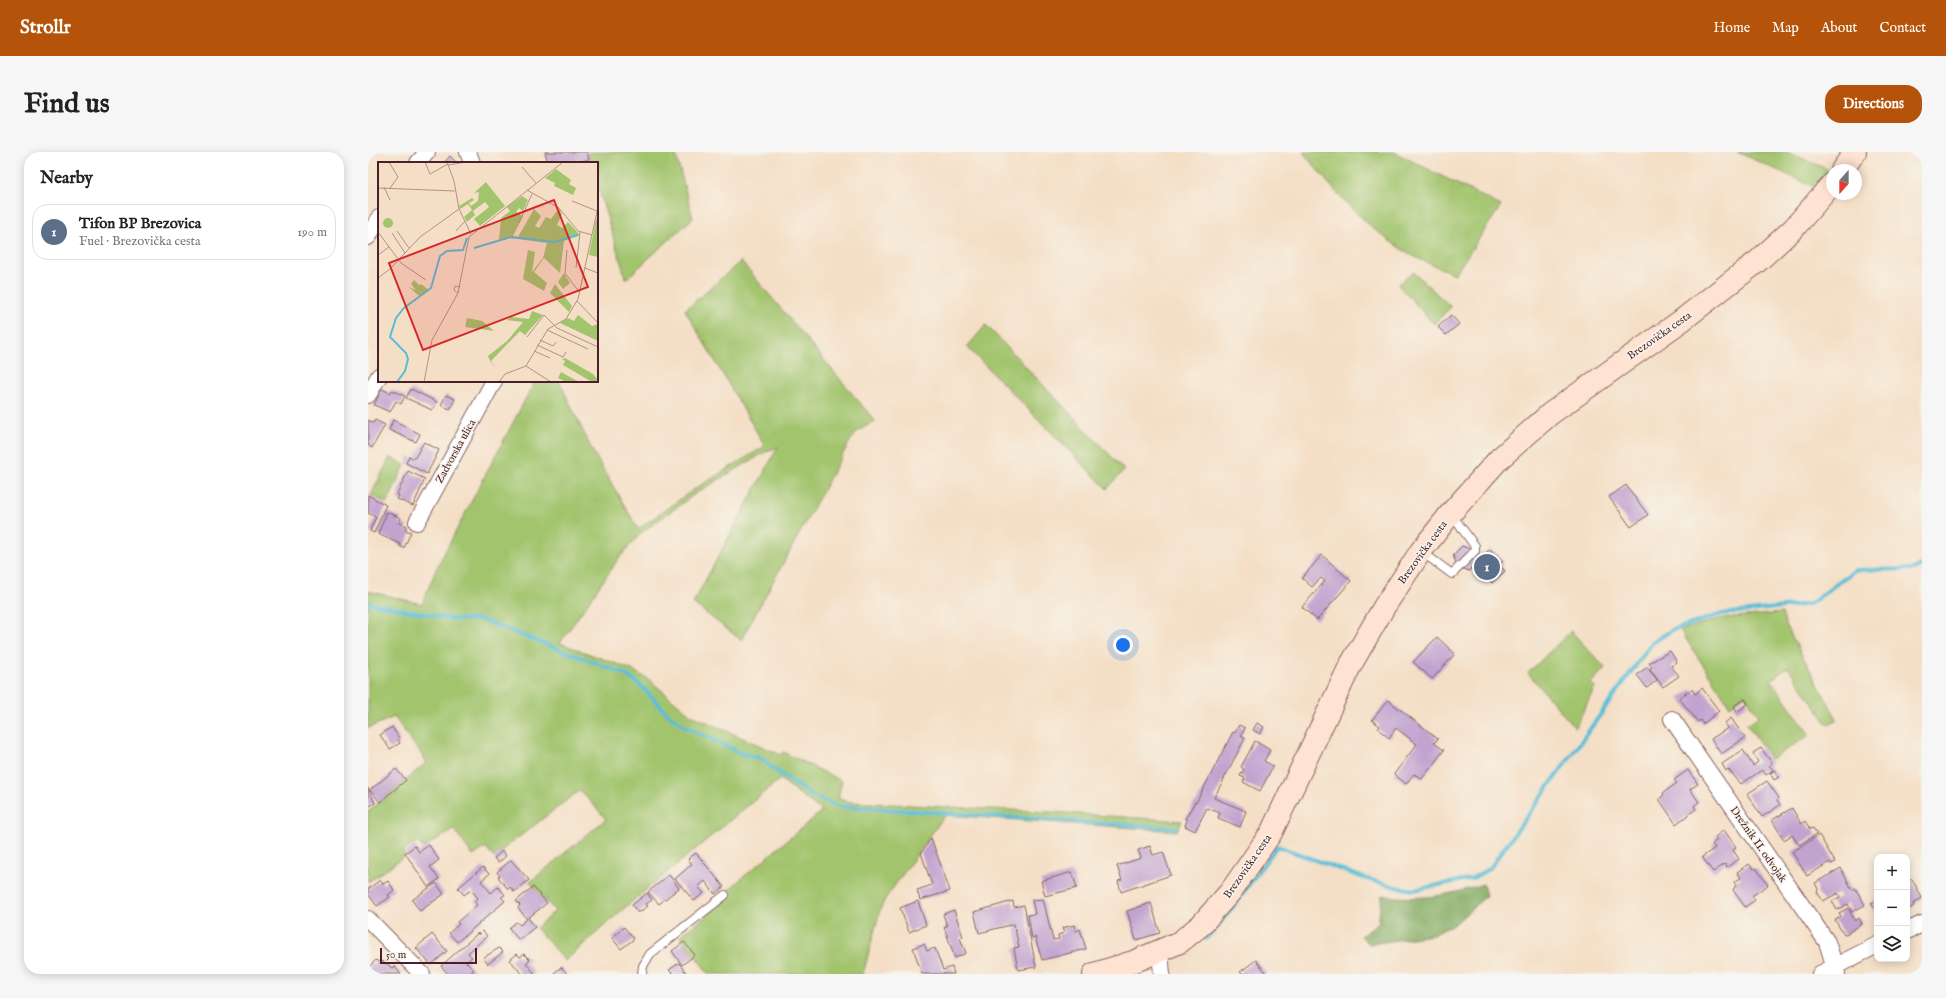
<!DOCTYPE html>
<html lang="en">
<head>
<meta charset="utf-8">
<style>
	:root { --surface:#fff; --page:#f6f6f6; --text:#222; --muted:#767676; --line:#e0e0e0; --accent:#b45309 }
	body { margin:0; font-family:"IM FELL English",serif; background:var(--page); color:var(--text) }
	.controls { position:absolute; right:12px; bottom:12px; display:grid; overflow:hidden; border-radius:8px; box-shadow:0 2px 10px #0003 }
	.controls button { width:36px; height:36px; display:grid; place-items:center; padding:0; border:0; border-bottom:1px solid var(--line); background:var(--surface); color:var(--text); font:20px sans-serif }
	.compass { position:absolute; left:1458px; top:12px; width:36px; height:36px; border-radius:50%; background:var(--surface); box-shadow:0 2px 10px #0003; rotate:201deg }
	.scale { position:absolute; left:12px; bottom:10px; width:97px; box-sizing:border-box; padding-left:4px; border:2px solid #4a1f2b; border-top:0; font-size:11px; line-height:14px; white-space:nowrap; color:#4a1f2b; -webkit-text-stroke:3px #f7f3e8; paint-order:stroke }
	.you { position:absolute; left:755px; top:493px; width:14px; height:14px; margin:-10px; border:3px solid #fff; border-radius:50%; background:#1a73e8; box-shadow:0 0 0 6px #1a73e833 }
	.badge { display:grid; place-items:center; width:26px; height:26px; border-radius:50%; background:var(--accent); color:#fff; font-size:13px; font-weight:700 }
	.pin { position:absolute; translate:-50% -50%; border:2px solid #fff; box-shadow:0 1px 4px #0006 }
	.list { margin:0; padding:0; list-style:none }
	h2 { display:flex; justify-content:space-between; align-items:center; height:52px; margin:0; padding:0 16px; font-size:17px }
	h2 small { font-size:13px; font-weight:400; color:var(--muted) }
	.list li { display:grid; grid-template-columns:26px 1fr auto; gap:12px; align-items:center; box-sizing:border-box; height:56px; margin:0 8px 8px; padding:0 8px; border:1px solid var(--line); border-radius:16px }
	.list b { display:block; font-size:15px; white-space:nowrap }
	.list p { margin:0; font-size:13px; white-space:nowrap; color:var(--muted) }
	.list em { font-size:13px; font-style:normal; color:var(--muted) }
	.icon { flex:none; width:22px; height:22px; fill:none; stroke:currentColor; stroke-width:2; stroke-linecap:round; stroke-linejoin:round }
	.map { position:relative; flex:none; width:1554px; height:822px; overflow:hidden; border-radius:16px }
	header { display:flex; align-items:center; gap:24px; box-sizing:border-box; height:56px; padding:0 20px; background:var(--accent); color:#fff }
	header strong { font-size:19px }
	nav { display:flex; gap:22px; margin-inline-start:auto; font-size:14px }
	.intro { display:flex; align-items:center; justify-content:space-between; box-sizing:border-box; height:96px; padding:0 24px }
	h1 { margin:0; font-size:28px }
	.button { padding:10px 18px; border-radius:16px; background:var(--accent); color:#fff; font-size:14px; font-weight:700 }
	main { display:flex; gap:24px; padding:0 24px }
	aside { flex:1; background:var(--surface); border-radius:16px; box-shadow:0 2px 10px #0003 }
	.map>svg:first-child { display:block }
</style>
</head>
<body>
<header>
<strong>Strollr</strong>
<nav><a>Home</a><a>Map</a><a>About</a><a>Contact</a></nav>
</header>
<div class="intro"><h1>Find us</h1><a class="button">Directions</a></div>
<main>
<aside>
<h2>Nearby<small></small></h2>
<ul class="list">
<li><span class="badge" style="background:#5c6f8a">1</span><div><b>Tifon BP Brezovica</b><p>Fuel · Brezovička cesta</p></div><em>190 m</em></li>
</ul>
</aside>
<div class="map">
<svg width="1554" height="822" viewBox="0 0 1554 822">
	<rect width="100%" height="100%" fill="#f7f3e8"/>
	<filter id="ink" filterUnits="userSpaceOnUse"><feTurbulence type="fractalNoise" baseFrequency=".025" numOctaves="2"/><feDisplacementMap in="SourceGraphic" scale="8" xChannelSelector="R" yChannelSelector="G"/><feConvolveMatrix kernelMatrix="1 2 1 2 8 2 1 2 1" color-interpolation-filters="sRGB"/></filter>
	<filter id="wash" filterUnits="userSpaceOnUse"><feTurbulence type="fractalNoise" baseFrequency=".012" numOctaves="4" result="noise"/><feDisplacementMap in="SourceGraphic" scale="16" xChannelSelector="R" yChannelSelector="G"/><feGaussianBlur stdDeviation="0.9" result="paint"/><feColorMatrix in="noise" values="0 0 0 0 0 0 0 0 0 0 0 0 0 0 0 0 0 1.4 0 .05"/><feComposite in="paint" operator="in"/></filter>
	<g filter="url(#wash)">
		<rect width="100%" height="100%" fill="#f4dfc6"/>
		<g fill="#a2c46d" stroke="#76724c">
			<path d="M220,0H307L325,66L258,127L229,32V11H223Z"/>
			<path d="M935,0H1026L1133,54L1087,122C1076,117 1064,113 1053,108C1006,85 967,41 935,0Z"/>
			<path d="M1369,0H1419L1461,18L1447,35Z"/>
			<path d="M373,109L507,269L490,279L482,289L373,488L325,451L410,295L399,299L330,340L274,380L251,406L192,491L262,517L280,527L323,563L413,603L415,600L474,629L470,646L480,650L684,660L814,669L809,679L577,663L517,747L512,758L495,822H341L312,784L362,745L360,738L454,659L412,627L254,758L197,809L168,776L187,759L162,730L238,667L212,638L125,705L118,695L105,704L86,677L55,696L49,690L34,700L37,704L0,730V660L59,610L26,565L0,576V439L54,452L69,415L167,229H191L224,298L270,377L328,336L397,294L317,158Z"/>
			<path d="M1045,120L1083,155L1066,172L1030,133Z"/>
			<path d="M618,173L756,318L739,337L599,195Z"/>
			<path d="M22,305L37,313L19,351L3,343Z"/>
			<path d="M1414,461L1418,474L1469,567L1460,573L1420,515L1403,528L1442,583L1403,607L1379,572L1391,564L1377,543L1362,554L1312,478L1355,466Z"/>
			<path d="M1203,479L1237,516L1223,531L1227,535L1207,576L1160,521Z"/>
		</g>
		<path fill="#81aa60" stroke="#666446" d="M1115,732L1118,744L1088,771L1065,783L1001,792L993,784L1010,772L1014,743C1050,749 1080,744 1115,732Z"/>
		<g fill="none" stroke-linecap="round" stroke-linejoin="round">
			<g stroke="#58bdd6" stroke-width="4">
				<path d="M0,451L90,468L111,467L257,522L271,532L300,562L318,575L373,601L395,607L403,615L443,643L469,654L808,676"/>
				<path d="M838,787L859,763L909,694L996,726L1028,735L1046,738L1105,726L1122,716L1284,491L1304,478L1354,462L1442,452L1487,418L1545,417L1554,414"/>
			</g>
		</g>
		<g id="blocks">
			<g fill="#c1a3d0">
				<path d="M177,0H219L221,7L207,11H180Z"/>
				<path d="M82,4L89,11H76Z"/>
				<path d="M1083,163L1091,172L1078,183L1070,175Z"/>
				<path d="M14,237L22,241L24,238L37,244L33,252L28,249L22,260L6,253Z"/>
				<path d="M43,237L69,250L64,258L38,246Z"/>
				<path d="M78,243L87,247L82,257L73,253Z"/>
				<path d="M0,268L5,271L7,268L17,273L4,296L0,293Z"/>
				<path d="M25,268L52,282L48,290L21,278Z"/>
				<path d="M56,290L71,298L59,322L38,311L41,304L46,307Z"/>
				<path d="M40,319L57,327L45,354L29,347L31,343L29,342Z"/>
				<path d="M1258,333L1280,363L1263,375L1241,345Z"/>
				<path d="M0,343L18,353L6,381L2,379L8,365L0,361Z"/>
				<path d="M19,360L33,366L31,371L39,374L37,378L43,380L36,396L32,394V392L10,382Z"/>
				<path d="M1094,394L1107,399L1109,410L1122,397L1135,409L1131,413L1137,419L1124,431L1119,426L1116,429L1103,416L1101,419L1089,414L1085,403Z"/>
				<path d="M954,403L983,429L949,468L934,455L957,429L953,426L944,435L934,426Z"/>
				<path d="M1069,485L1087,502L1064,527L1045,510Z"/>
				<path d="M1302,499L1309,510L1303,514L1311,524L1295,535L1282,517L1284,515L1281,511Z"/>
				<path d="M1279,515L1289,528L1279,536L1269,523Z"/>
				<path d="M1334,536L1351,559L1335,572L1332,568L1330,570L1311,546L1324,537L1327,542Z"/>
				<path d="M1377,547L1380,552L1369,560L1366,554Z"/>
				<path d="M1020,548L1070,587L1066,591L1076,598L1054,627L1046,622L1038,632L1026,622L1049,592L1028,576L1021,586L1010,577L1012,574L1004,568Z"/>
				<path d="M1363,566L1377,586L1353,602L1343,587L1360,576L1357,571Z"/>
				<path d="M889,571L896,575L892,582L885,578Z"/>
				<path d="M871,573L877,576L873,584L877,586L846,646L878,659L872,675L850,666L852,661L839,656L827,679L817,674L819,668L817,667L827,650L828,651L865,580L867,581Z"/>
				<path d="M24,575L31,586L30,587L32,591L22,597L12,583Z"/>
				<path d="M887,589L902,598L896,609L905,614L892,639L875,630L877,626L872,624L876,617L873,615Z"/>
				<path d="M1393,596L1404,611L1401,613L1405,618L1398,623L1394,618L1373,632L1360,617L1358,619L1354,612L1375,598L1385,614L1390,610L1385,601Z"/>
				<path d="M28,617L38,628L12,650L2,638Z"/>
				<path d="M1320,618L1330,632L1322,637L1331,650L1326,654L1328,657L1308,672L1291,647L1296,643L1295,641L1309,631L1306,628Z"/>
				<path d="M1407,618L1411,625L1406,628L1402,621Z"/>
				<path d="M1399,629L1411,646L1409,648L1412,653L1394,665L1379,642Z"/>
				<path d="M0,636L7,651L0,655Z"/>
				<path d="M1424,656L1433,672L1437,669L1442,677L1445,676L1449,682L1431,693L1424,683L1416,688L1404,668Z"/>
				<path d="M1356,678L1368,695L1365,698L1371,707L1359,715L1357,712L1345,720L1334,705L1347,696L1344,692L1349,688L1347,685Z"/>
				<path d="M1451,683L1467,710L1463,712L1462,710L1439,724L1424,700Z"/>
				<path d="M563,686L582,739L552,748L549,738L564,733L553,701Z"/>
				<path d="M61,693L71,708L62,715L71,727L60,735L37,701L47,694L51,700Z"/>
				<path d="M782,694L785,703L795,700L803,723L753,740L750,729L754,728L749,714L773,706L770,698Z"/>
				<path d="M134,699L138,704L130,711L126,706Z"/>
				<path d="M328,701L356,735L347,742L337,729L330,735L336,741L326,749L307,727L324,712L320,707Z"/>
				<path d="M143,708L161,728L146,740L142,735L140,737L130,725L132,724L129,720Z"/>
				<path d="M1381,712L1385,717L1388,716L1400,733L1384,744L1387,748L1377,755L1365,738L1368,733L1366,730L1373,726L1369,720Z"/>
				<path d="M115,715L121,722L113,729L123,741L130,735L137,743L133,745L137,749L89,790L81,781L91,772L89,770L109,753L106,749L110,746L103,738L96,743L90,736Z"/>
				<path d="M1473,716L1484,738L1487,736L1497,753L1484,760L1480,752L1469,758L1464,749L1472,745L1470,741L1455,749L1449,740L1450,737L1447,731Z"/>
				<path d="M704,720L709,736L677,744L673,729Z"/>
				<path d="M301,723L311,736L291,752L280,740Z"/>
				<path d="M1544,727L1554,746L1545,752L1546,754L1539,758V729Z"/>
				<path d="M12,728L15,732L20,729L26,738L20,743L22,745L9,754L0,742V737Z"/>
				<path d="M68,731L76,742L52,759L44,748Z"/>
				<path d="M165,735L179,751L160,766L167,775L151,788L141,776L148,770L152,773L159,767L150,756L152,753L148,749Z"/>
				<path d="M279,741L284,748L278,752L280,754L270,761L264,753Z"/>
				<path d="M675,747L685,788L691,787L690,783L696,781L694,776L706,773L708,779L712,777L718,797L674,808L667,785L664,786L660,763L667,762L664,748Z"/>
				<path d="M1509,748V762L1503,751Z"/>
				<path d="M550,749L558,773L541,780L532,756Z"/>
				<path d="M645,749L646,755L656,753L668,815L650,818L646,796L651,795L646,772L611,781L606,760Z"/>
				<path d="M783,751L792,781L768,788L759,759Z"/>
				<path d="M1480,756L1487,769L1491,766L1494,772L1476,783L1467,768L1473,764L1471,761Z"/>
				<path d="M586,758L595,785L592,786L598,801L587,806L576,775L579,774L575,762Z"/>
				<path d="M256,775L266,787L253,797L244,786Z"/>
				<path d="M115,779L119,784L100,801L104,805L98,810L106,818L101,822H80L73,814L110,781L111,783Z"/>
				<path d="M64,782L79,799L63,813L48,796Z"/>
				<path d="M316,790L327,803L314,813L304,799Z"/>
				<path d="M556,792L559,799L567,796L575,818L584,815L586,822H554L545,796Z"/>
				<path d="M131,796L135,800L120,812L115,806Z"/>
				<path d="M149,802L152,805L156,802L162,808L158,811L167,822H154L142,808Z"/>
				<path d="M8,808L12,811L14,809L17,812L18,811L24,816L26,814L33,822H0V816Z"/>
				<path d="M888,808L899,822H874L872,820Z"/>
				<path d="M311,811L319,822H305L301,818Z"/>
				<path d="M193,815L199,822H185Z"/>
			</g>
		</g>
	</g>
	<g filter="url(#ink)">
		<use href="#blocks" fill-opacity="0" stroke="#866261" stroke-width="1"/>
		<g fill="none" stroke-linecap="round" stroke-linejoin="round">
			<g stroke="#866261" stroke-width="10">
				<g id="service">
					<path d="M1054,400L1084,422L1107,399V394L1083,362"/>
					<path d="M274,822L275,814L282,802L357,743"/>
				</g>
			</g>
			<g stroke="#866261" stroke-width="18">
				<g id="minor">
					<path d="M100,0L104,11"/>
					<path d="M50,11L59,0"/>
					<path d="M0,85L11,66"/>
					<path d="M0,243L11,224"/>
					<path d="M49,370L126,229"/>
					<path d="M1304,567L1459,790L1469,822"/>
					<path d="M0,767L54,822"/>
					<path d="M1539,779L1554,772"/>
					<path d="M792,800L794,822"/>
					<path d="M1452,822L1509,793"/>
				</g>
			</g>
			<g stroke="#866261" stroke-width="24">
				<g id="secondary">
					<path d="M1474,18L1487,0"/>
					<path d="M726,822L765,810L812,790L833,773L863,739L903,681L982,514L1016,455L1053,399L1083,361L1131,307L1182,262L1313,169L1390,109L1425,77L1464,32"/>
				</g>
			</g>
			<use href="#service" stroke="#fff" stroke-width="8"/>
			<use href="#minor" stroke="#fff" stroke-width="16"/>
			<use href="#secondary" stroke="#fee3d2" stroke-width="22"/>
		</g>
	</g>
	<g text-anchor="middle" stroke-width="3" stroke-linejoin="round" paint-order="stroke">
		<g font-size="11" fill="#4a1f2b" stroke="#f7f3e8">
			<text transform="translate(1291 183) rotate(-35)" y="4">Brezovička cesta</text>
			<text transform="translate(87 299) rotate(-61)" y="4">Zadvorska ulica</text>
			<text transform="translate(1054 400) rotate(-54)" y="4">Brezovička cesta</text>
			<text transform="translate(1391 692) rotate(55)" y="4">Drežnik II. odvojak</text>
			<text transform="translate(879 714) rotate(-55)" y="4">Brezovička cesta</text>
		</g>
	</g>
	<g transform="translate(10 10)">
		<rect width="220" height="220" fill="#f4dfc6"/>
		<path d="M178,7L193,18L191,22L198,26L195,33L176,24L177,21L167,16ZM108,20L127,44L102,64L96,57L111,45L107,40L95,49L97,53L89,60L86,55L94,48L90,42L82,47L81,44L94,36L96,38L91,41L93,44L100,39L101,30L96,31ZM144,34L150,38L145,49L141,46L138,50L145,54L135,74L140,75L156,47L163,54L157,64L161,66L168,55L173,57L181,46L184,52L179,63L184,66L190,60L202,73L186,79L182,111L166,96L156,110L169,121L166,129L145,117L150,88L157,90L154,110L165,96L169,81L132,76L96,87L121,78L123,56L132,49L129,45ZM5 61a5 5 0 1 1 10 0a5 5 0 1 1-10 0ZM218,57L220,58V95L211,93ZM186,111L192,121L185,127L180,120ZM36,118L41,123L43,122L51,128L41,134L31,125L38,128L33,122ZM177,122L194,144L191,150L172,131ZM154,149L165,153L147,173L142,169L113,199L118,206L112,199L110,194L129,179L145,160L129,158L133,155L151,157ZM200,153L214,164L220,162V179L182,161L190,156L196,159ZM89,156L104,159L116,169L87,165ZM187,196L215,212L220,218L214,220L185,203L187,199L184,197ZM183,210L201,220H188L180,216Z" fill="#a2c46d"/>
		<path fill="none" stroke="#58bdd6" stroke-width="2" d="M96,86L133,75L177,80L200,73M19,220L27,209L30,197L28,191L12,175L18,156L26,146L53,126L62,94L69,89L85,88L89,76"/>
		<path fill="none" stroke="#b09288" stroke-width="1" d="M11,0L20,15L12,26M47,0L52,12L70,2M69,0L76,19L81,47L93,72M70,3L88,0M144,5L158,21M6,25L12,38M0,26L77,29M149,28L181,46L200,69L214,73M194,39L219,49M141,61L154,32M19,69L31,86M78,69L87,59M0,70L23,101L48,118M14,71L27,91M189,88L187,111L202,131M0,93L11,85M198,106L202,70M207,106L220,111M0,116L12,107L42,75L81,47M80,131L76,128L77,124L82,125M199,139L220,161M169,168L210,187M149,175L166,153L179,166L220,185M162,178L175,184L178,180M159,183L185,195L188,190M156,189L172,196M148,204L173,220M46,220L54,178L80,131L91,75L185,0M121,220L127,212L148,204L170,167L188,157L200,137L220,45"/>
		<path fill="#d62828" fill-opacity="0.15" stroke="#d62828" stroke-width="2" d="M176,38L210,125L45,188L11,101Z"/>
		<rect width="220" height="220" fill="none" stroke="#4a1f2b" stroke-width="2"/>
	</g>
</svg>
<div class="controls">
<button>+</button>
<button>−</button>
<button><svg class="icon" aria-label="layers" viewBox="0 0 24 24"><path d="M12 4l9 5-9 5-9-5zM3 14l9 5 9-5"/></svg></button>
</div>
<svg class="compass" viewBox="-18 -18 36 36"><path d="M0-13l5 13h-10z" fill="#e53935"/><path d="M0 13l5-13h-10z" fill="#767676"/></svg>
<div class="scale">50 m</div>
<div class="you"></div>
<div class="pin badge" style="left:1119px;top:415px;background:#5c6f8a">1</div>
</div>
</main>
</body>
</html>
